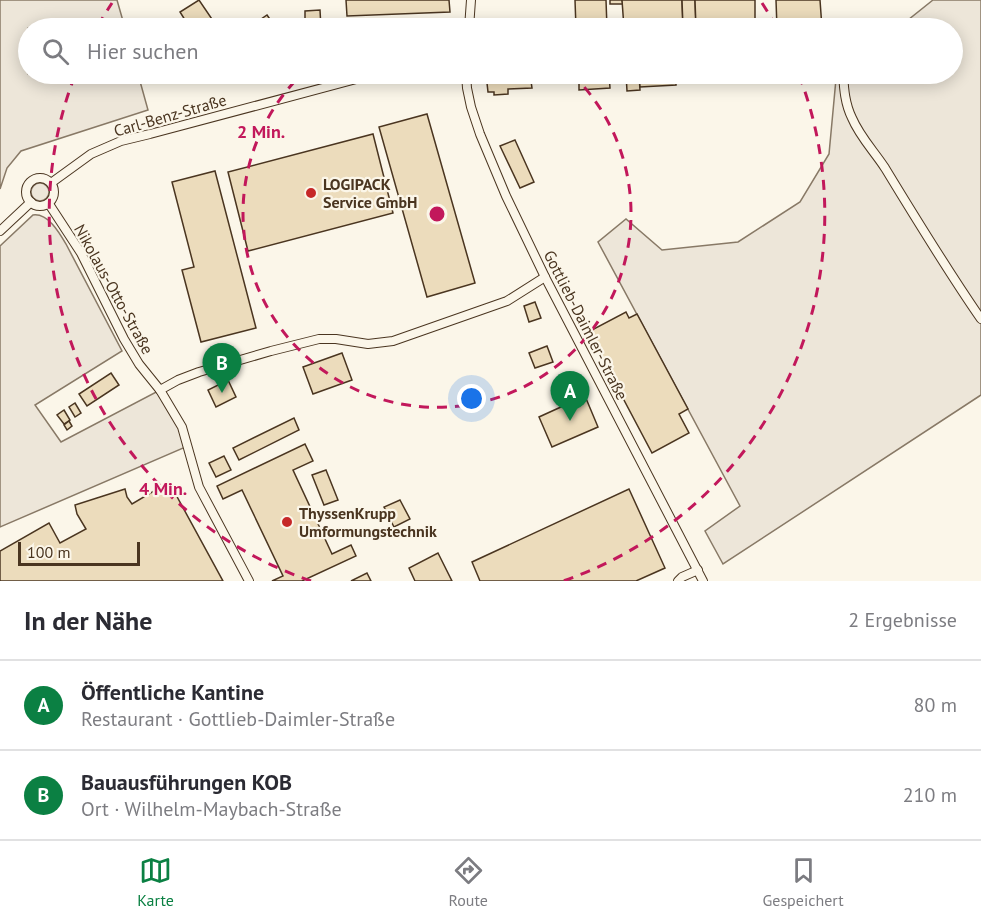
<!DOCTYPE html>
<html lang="de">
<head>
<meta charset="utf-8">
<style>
	:root { --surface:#fff; --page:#f2f2f3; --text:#2b2b33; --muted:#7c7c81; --line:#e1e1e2; --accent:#0b8043 }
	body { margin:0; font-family:"PT Sans",sans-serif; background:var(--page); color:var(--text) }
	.scale { position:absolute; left:18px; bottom:15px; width:122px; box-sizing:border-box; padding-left:6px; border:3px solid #4a3520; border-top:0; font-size:16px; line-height:21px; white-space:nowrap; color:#4a3520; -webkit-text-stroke:4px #fbf6e9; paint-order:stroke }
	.you { position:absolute; left:472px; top:399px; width:21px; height:21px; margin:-15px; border:4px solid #fff; border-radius:50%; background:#1a73e8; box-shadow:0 0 0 9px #1a73e833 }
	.badge { display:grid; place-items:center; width:39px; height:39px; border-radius:50%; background:var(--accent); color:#fff; font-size:20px; font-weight:700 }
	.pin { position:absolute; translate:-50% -50px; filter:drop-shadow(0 2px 3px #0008) }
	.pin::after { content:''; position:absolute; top:32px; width:21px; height:18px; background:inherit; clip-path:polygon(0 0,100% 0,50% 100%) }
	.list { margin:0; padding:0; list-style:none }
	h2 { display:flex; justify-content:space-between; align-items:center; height:78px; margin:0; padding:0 24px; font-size:26px }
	h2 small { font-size:20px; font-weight:400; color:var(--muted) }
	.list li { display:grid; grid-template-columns:39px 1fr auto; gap:18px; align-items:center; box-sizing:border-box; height:90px; padding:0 24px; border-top:2px solid var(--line) }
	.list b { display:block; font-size:22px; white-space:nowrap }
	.list p { margin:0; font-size:20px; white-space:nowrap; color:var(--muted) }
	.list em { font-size:20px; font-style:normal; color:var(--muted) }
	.icon { flex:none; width:33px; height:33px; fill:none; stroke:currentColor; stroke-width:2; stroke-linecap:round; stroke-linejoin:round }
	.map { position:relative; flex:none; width:981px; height:581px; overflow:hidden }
	.search { position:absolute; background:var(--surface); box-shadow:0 3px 15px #0003; left:18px; right:18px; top:18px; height:66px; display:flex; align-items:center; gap:15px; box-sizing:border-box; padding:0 21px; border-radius:33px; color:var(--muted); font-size:22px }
	.sheet { height:258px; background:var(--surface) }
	nav { display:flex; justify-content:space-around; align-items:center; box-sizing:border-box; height:84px; border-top:2px solid var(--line); background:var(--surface); font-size:16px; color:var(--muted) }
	nav a { display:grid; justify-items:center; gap:3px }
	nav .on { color:var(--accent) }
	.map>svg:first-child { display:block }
</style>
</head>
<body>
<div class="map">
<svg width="981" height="581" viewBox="0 0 981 581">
	<rect width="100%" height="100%" fill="#fbf6e9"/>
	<g fill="#ede6d9" stroke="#887966" stroke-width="1.5">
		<path d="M0,0H117L125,28H28V74H138L148,110L21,151L7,168L0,189Z"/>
		<path d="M933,0H981V395L723,564L705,531L740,506L598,242L626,219L662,250L738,242L800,202L829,154L836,79L843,74H952V28H898Z"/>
		<circle cx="40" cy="192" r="9"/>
		<path d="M33,215C48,213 59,232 66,244L122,351L35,405L61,442L160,390L188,446L0,527V246Z"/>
	</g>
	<g fill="#ecdcbc" stroke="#4a3520" stroke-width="1.5">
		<path d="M199,0L218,28H190L180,12Z"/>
		<path d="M346,0H449L450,12L347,16Z"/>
		<path d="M575,0H606L607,28H576Z"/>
		<path d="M610,0H622L623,4H610Z"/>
		<path d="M622,0H682L683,28H624Z"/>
		<path d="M682,0H695L696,28H683Z"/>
		<path d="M695,0H755V28H696Z"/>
		<path d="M776,0H820L822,28H777Z"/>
		<path d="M320,10L321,28H305V11Z"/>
		<path d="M267,15L276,28H257L254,24Z"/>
		<path d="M432,27V28H379Z"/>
		<path d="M486,74H553L554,81H531L532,88L508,89V94L494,95V92H488Z"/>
		<path d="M579,74H609L610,88L579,90Z"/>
		<path d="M626,74H639L640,90L627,91Z"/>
		<path d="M639,74H676V85L640,87Z"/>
		<path d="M427,114L475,283L427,297L379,127Z"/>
		<path d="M373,134L393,213L248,251L228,172Z"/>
		<path d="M515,140L534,182L520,188L500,146Z"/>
		<path d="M215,171L256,328L201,342L182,270L194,267L172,182Z"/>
		<path d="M535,302L541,318L529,322L524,306Z"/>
		<path d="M626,312L629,318L637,314L688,409L679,414L689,433L652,453L588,332Z"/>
		<path d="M547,346L553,362L535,368L529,353Z"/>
		<path d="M342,353L352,380L313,394L303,367Z"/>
		<path d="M111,373L119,385L87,406L79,394Z"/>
		<path d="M228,380L236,397L216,407L208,390Z"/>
		<path d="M585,396L598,427L552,447L539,417Z"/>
		<path d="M75,403L81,413L75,417L69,407Z"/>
		<path d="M64,410L70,420L64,424L57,415Z"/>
		<path d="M294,418L299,430L239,460L233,448Z"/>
		<path d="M69,421L72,426L67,430L64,425Z"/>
		<path d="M305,444L313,461L293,470L332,554L351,545L356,556L302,581H272L283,576L242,490L223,499L217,486Z"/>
		<path d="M224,456L231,470L216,477L209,463Z"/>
		<path d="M326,470L338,500L324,505L312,475Z"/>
		<path d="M169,482L223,581H0V551L49,523L60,543L86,529L77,514L75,505L125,489L127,497L132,504Z"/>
		<path d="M629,489L665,568L636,581H480L472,562Z"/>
		<path d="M400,500L410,519L394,527L384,507Z"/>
		<path d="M438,553L452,581H415L409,568Z"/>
		<path d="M367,573L371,581H351Z"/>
	</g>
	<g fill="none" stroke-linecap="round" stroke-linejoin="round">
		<g stroke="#4a3520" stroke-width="10">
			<g id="street">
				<path d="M469,28L471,0"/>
				<path d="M466,74L467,88L471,107L480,134L506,196L545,277L703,581"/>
				<path d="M843,74C844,89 845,104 852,118C860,137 874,151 885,168C916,219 947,270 981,319"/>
				<circle cx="40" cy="192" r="14"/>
				<path d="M51,183L91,154L121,141L150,134L375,74"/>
				<path d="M49,204L81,253L124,339L139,364L160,390L182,427L199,487L249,581"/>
				<path d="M0,231L31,202"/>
				<path d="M160,390L178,380L199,372L271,351L319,339H336L368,344L393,341L507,301L545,277"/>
				<path d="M678,581L682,577L698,570"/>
			</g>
		</g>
		<use href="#street" stroke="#fbf6e9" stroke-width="8"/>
	</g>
	<g fill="none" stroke="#c2185b" stroke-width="3" stroke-dasharray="10 8">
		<path d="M380 28A194 194 0 0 1 494 28M572 74A194 194 0 1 1 302 74"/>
		<path d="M311 581A388 388 0 0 1 75 75M98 26A388 388 0 0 1 112 3M762 3A388 388 0 0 1 776 26M799 75A388 388 0 0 1 563 581"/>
	</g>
	<g fill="#c62828" stroke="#fbf6e9" stroke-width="2">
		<circle cx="311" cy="193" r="6"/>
		<circle cx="287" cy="522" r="6"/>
	</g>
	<g text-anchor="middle" stroke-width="4.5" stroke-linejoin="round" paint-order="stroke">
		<g font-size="16" fill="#4a3520" stroke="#fbf6e9">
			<text transform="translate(170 115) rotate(-16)" y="6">Carl-Benz-Straße</text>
			<text transform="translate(114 289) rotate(61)" y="6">Nikolaus-Otto-Straße</text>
			<text transform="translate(586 325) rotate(63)" y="6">Gottlieb-Daimler-Straße</text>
		</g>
		<g font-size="16" font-weight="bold" fill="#4a3520" stroke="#fbf6e9" text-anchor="start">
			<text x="323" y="190">LOGIPACK<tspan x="323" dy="18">Service GmbH</tspan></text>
			<text x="299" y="519">ThyssenKrupp<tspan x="299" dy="18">Umformungstechnik</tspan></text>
		</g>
	</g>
	<circle cx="437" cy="214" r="9" fill="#c2185b" stroke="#fbf6e9" stroke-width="3"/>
	<g font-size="18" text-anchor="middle" font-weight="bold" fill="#c2185b" stroke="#fbf6e9" stroke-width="4.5" stroke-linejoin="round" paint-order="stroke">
		<text x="261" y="138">2 Min.</text>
		<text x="163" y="495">4 Min.</text>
	</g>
</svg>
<div class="scale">100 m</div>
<div class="you"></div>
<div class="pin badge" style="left:570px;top:421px">A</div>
<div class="pin badge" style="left:222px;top:393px">B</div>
<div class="search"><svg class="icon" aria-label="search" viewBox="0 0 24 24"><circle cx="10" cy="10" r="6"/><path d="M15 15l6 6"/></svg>Hier suchen</div>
</div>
<section class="sheet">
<h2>In der Nähe<small>2 Ergebnisse</small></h2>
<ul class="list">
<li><span class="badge">A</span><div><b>Öffentliche Kantine</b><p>Restaurant · Gottlieb-Daimler-Straße</p></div><em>80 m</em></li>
<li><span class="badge">B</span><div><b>Bauausführungen KOB</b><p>Ort · Wilhelm-Maybach-Straße</p></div><em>210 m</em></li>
</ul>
</section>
<nav>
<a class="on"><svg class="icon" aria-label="map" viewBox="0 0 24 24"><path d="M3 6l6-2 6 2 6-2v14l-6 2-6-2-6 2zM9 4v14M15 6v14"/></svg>Karte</a>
<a><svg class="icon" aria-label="directions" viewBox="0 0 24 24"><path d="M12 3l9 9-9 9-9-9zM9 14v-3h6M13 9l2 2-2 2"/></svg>Route</a>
<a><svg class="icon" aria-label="saved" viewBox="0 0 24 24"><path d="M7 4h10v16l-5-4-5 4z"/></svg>Gespeichert</a>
</nav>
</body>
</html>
